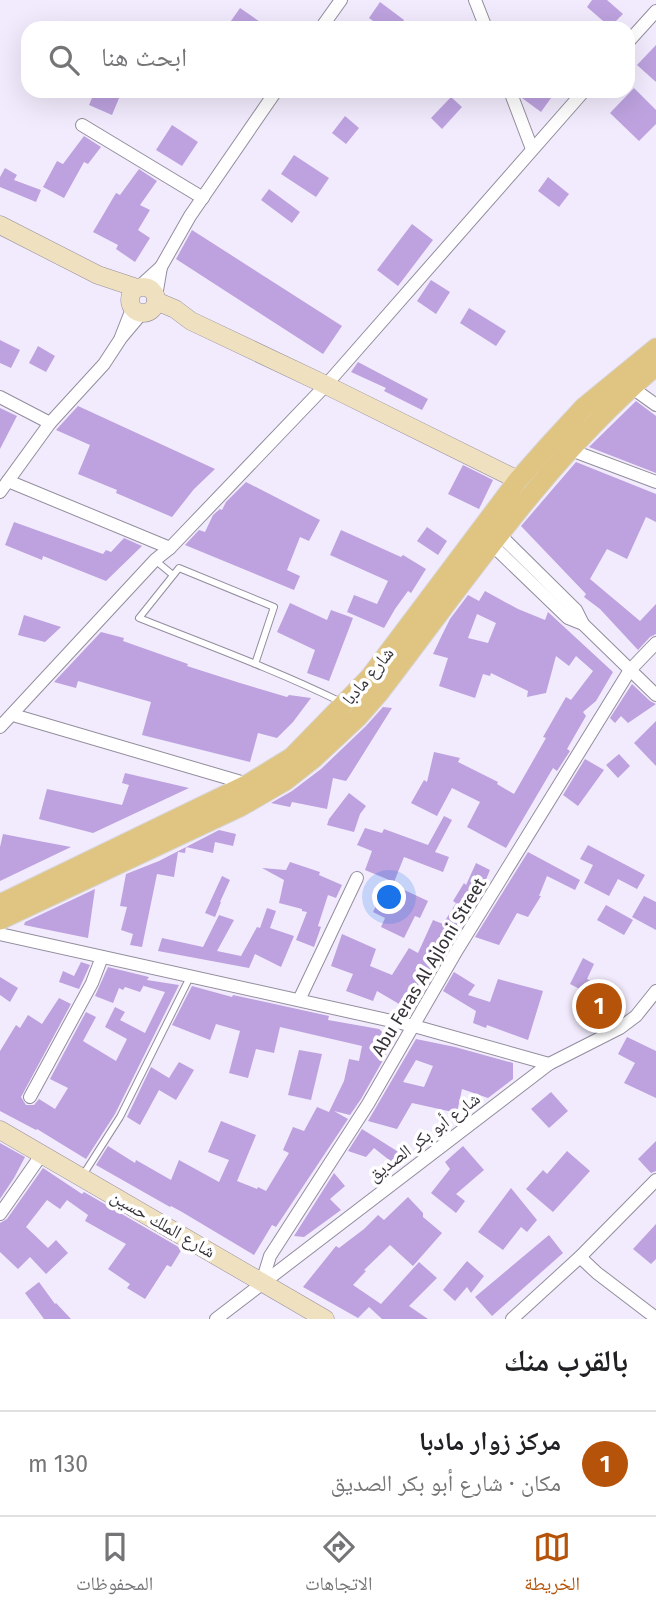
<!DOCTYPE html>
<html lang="ar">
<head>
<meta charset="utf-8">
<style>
	:root { --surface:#fff; --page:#f2f2f2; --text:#202124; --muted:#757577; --line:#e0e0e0; --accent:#b45309 }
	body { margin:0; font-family:"Fira Sans","Noto Naskh Arabic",sans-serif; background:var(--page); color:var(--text); direction:rtl }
	.you { position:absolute; left:390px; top:898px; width:24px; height:24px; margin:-18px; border:5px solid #fff; border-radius:50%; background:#1a73e8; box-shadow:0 0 0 10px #1a73e833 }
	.badge { display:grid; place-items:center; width:46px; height:46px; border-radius:50%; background:var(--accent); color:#fff; font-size:23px; font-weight:700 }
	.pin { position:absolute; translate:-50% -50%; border:4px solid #fff; box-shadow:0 2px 7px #0006 }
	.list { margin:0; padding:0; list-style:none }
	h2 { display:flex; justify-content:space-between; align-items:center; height:91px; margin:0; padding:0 28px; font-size:30px }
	h2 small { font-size:23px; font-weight:400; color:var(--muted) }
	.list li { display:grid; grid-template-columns:46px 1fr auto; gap:21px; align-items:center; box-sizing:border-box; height:105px; padding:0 28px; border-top:2px solid var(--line) }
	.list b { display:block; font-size:26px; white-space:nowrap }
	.list p { margin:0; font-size:23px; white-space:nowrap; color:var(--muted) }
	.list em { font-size:23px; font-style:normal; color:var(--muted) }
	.icon { flex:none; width:38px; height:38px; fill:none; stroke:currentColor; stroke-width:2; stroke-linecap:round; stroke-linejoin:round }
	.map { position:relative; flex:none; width:656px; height:1319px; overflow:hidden; direction:ltr }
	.search { position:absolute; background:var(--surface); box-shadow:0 7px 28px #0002; left:21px; right:21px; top:21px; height:77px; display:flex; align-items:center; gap:18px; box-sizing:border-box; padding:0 24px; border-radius:21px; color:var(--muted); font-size:26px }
	.sheet { height:196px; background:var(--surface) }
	nav { display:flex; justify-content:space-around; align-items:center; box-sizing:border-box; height:98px; border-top:2px solid var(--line); background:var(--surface); font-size:19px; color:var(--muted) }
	nav a { display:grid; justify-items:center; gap:4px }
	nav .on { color:var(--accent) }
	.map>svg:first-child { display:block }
</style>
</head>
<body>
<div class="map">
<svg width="656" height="1319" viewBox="0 0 656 1319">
	<rect width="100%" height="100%" fill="#f2ebfd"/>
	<g fill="#bda2df" fill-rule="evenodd">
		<path d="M592,0H607L623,14L610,27L587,7Z"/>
		<path d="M380,2L404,20L399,28H383L369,18Z"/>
		<path d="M240,8L269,28H226Z"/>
		<path d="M656,45V82L637,65Z"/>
		<path d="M634,88L656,110V124L639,141L610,113Z"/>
		<path d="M95,91H122L112,115L89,105Z"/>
		<path d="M519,91H556L541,112L522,98Z"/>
		<path d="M451,97L462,107L442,129L431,118Z"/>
		<path d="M345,116L359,128L346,144L332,133Z"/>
		<path d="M172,125L198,142L182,166L156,150Z"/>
		<path d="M84,136L101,147L88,164L84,162L64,198L43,187L57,161L63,164Z"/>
		<path d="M294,155L329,178L316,197L281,174Z"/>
		<path d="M5,168L17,175L14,180L41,190L36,202L0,187V177Z"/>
		<path d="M139,169L157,181L140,205L150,210L138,230L150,238L135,262L116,249L118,245L93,232L116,193L120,195Z"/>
		<path d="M548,177L569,194L559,207L538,191Z"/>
		<path d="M269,189L300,212L292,223L261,200Z"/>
		<path d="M412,224L433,240L398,286L377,270Z"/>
		<path d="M192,230L342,326L323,354L176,259Z"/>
		<path d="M431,280L450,292L436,314L417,301Z"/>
		<path d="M469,308L506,331L496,346L460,323Z"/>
		<path d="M0,340L20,350L11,368L0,363Z"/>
		<path d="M38,346L55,356L46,372L29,363Z"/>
		<path d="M358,362L428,399L422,410L384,391L386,388L351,372Z"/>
		<path d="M636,401L656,416V473L589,447Z"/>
		<path d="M78,406L215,469L194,489L172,517L116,493L117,490L78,474L90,445L56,430Z"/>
		<path d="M0,408L17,416L0,449Z"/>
		<path d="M576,462L656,494V522L646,517L627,559L607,549L590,579L640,621L656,604V634L650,637L638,650L600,609L584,597L586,594L521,526Z"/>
		<path d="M463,465L493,480L479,509L448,494Z"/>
		<path d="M246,482L320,520L309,541L300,537L287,570L300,576L294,590L185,545L199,530L205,532L213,515L220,509L222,510L226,502Z"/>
		<path d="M14,522L103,554L106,550L111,552L124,538L142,546L106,581L43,556L42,560L5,545Z"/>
		<path d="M427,527L447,541L438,555L417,541Z"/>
		<path d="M341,530L401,557L403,555L426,569L411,593L408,591L395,609L384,628L347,612L354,595L377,604L388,581L330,555Z"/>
		<path d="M485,591L518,609L545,620L548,612L613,672L596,701L583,712L586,716L567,749L570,751L557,771L553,768L506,848L467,827L480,802L452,788L437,816L411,803L424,780L427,782L434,752L460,758L458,762L498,782L497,784L514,794L546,738L543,737L566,697L571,700L593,671L576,656L569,666L556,656L546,693L527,697L528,691L491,673L490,676L483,674L475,698L439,686L448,658L433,654L442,635L450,619L468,595L479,601ZM477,614L496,623L488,643L468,638Z"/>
		<path d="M290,603L327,620L331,610L353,618L329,681L307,673L315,650L277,632Z"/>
		<path d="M24,615L61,627L45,642L18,635Z"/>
		<path d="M101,632L124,638L123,641L188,664L187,666L240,683L287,697L289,695L311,698L293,722L277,738L258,733L250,762L142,735L151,702L78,681L76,688L54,682Z"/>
		<path d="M632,684L650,701L656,704L628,723L621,716L615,723L610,718Z"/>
		<path d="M383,707L392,708L350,775L346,781L333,778L327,809L292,802L290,807L271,803L292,791L321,769L366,726Z"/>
		<path d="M656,721V766L634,743Z"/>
		<path d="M619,754L630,766L618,778L606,765Z"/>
		<path d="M585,759L604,770L578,806L563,795Z"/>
		<path d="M125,773L189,788L93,833L39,819L47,789L122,805L129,785L122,783Z"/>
		<path d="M349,793L366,806L360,814L354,832L327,825L329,819Z"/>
		<path d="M444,816L452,820L435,852L449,857L443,872L404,857L394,882L365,870L372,851L357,845L365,828L382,833L384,829L428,845Z"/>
		<path d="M219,830L236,834L233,846L215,842L213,853L186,847L185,853L178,852L174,877L157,874L142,947L130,945L133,934L121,930L127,907L120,906L126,874L159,861Z"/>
		<path d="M3,834L39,841L71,847L0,881V847Z"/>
		<path d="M588,845L645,875L637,889L618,879L609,896L584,883L593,865L580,859Z"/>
		<path d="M528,852L580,880L575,890L547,876L539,896H541L528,917L517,913L499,945L475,937Z"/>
		<path d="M290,862L320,872L319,875L342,885L336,898L328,895L318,926L321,927L314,947L296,940L307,912L302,911V909L279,903L284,880L262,868L286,870Z"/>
		<path d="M476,863L490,870L482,889L411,1011L377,991L373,1001L346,991L353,974L331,966L342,934L376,949L370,966L392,975L409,948L418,953L433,920L443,924L456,903L453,901L464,883L466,885Z"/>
		<path d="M222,876L230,880L220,902H221L215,917L205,913Z"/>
		<path d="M400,888L428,901L420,918L415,916L404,938L381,927L385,918L373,912L378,902L392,908Z"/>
		<path d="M95,889L88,938L24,925L25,922Z"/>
		<path d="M644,896L656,902V930L632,917Z"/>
		<path d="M606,905L633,920L624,935L597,920Z"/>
		<path d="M267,908L276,911L270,928L294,936L281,967L255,954L249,968L158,951L162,938L203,947L219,915L234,920L217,951L241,956L257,927L260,928Z"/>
		<path d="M583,958L594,964L587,979L615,994L610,1003L623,1009L620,1017L605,1012L599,1023L586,1015L595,997L570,984Z"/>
		<path d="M81,962L90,965L79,989L59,982L63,971L74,976Z"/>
		<path d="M108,967L149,977L147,980L179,985L115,1114L86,1159L37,1129L36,1130L0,1111V1051L16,1025L20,1028L28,1015L42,1024L59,998L71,1004L21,1097L26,1105H34L39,1099L55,1109L68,1088L50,1079L86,1012L96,1017L83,1041L116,1061L127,1039L105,1027L115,1007L125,1012L120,1020L145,1033L165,992L144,986V985L140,992L125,987L123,990L119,988L113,1003L95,996Z"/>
		<path d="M454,972L475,985L468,995L490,1002L498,979L543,991L528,1040L487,1025L486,1028L473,1023L476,1011L443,991Z"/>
		<path d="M0,977L18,988L10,1002L0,995Z"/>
		<path d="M192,986L232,997L233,995L329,1016L328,1020L379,1029L389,1038L386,1055L361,1099L350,1115L334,1111L348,1119L276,1227L272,1225L254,1255L182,1212L171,1206L170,1207L96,1165L108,1146L135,1163L136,1160L171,1180L179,1160L219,1182L229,1160L208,1152L221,1121L256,1135L237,1181L257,1189L258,1187L266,1191L289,1153L283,1150L293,1127L304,1131L317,1107L329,1112L344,1081L349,1059L359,1061L362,1046L280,1027L274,1053L256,1049L248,1078L229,1073L240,1031L216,1024L210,1040L172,1025Z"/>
		<path d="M627,1037L656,1051V1098L624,1083L635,1063L618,1054Z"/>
		<path d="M416,1039L455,1047L513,1063V1079L488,1098L462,1089L457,1113L412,1103L397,1129L368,1121ZM416,1060L433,1066L424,1087L403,1082Z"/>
		<path d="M299,1050L322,1054L311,1100L288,1095Z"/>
		<path d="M179,1062L194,1070L176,1100L159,1090L140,1125L127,1117L151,1067L169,1078Z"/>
		<path d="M551,1092L568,1111L549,1128L531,1109Z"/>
		<path d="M362,1129L408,1158L398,1167L374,1148L366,1157L348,1151Z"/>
		<path d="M656,1141V1171L651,1173L638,1159Z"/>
		<path d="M0,1143L25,1157L14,1178L0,1199Z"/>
		<path d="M463,1146L484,1170L456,1194L465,1201L456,1213L431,1193L450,1169L445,1162Z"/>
		<path d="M567,1151L590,1171L553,1212L526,1189L543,1170L547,1174Z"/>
		<path d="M43,1168L82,1194L84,1192L182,1249L171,1267L167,1265L145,1299L127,1288L130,1284L108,1269L126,1244L85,1221L88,1215L67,1200L60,1209L47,1200L26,1227L48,1248L56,1240L68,1253L46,1274L30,1257L18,1269L0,1252V1223L7,1219Z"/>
		<path d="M334,1173L345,1186L330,1199L341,1210L304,1237L294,1236Z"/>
		<path d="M511,1188L537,1220L527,1232L521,1227L503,1250L478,1232Z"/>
		<path d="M408,1197L423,1213V1217L442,1233L413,1266L390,1245L364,1270L366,1271L353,1285L381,1304L419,1262L437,1278L409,1306L428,1319H382L369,1307L358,1318L303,1287L336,1246L339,1248L364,1229L378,1215L384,1220Z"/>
		<path d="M656,1224V1259L651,1264L633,1249Z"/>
		<path d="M549,1235L563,1253L492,1316L475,1297Z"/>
		<path d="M467,1261L484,1276L471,1293L467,1287L455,1301L443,1290Z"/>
		<path d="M39,1282L55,1304L56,1303L71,1319H44L25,1293Z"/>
	</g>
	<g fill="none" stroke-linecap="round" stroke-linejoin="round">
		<g stroke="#938d9d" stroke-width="8">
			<g id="lane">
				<path d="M156,561L173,575"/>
				<path d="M255,664L274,607L179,568L139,618C207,645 276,670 341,702"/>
				<path d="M83,1175L120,1117L190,977"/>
			</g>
		</g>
		<g stroke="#938d9d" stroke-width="14">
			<g id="street">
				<path d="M475,0L486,28"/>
				<path d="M321,28L341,0"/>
				<path d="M628,42L656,11"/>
				<path d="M510,91L532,149"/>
				<path d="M82,125L203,198"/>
				<path d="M139,287L161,267"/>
				<path d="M156,296L161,267L190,216L276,91"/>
				<path d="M121,337L132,309"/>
				<path d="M631,387L656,405"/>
				<path d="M0,397L50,423"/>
				<path d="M568,449L656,482"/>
				<path d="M8,481L170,548"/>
				<path d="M0,492L50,423L104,364L121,338L142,313"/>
				<path d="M496,531L576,610L583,624L656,695"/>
				<path d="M487,540L568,618L583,624"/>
				<path d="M13,715L248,784"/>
				<path d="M0,727L155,560L170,548L326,385L584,91"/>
				<path d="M0,934L414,1026L549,1064"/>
				<path d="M299,1000L357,878"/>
				<path d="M30,1097L92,983L102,957"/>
				<path d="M0,1214L42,1154"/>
				<path d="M580,1257L597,1273L656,1318"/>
				<path d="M262,1282L270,1256L368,1104L457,950L630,670L656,643"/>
				<path d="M216,1319L549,1064L620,1028L636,1016L656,991"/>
				<path d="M512,1319L580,1257L656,1180"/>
			</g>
		</g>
		<g stroke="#938d9d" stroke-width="19">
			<g id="secondary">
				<path d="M0,225L98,275L137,288"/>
				<circle cx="143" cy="300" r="13"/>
				<path d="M156,301L175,309L191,321L326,385L518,480"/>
				<path d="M0,1130L325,1319"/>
			</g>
		</g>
		<g stroke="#d7d6d7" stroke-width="21">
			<g id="primary">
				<path d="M0,904L248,784L292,757L370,677L518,480L549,445L584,407L656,348"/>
				<path d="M0,920L240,807L285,781L313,759L358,717L379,693C466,580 547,458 656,366"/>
			</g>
		</g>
		<use href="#lane" stroke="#fff" stroke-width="6"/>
		<use href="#street" stroke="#fff" stroke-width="12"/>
		<use href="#secondary" stroke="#efe1c0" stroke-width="18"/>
		<use href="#primary" stroke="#e0c482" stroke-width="19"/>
	</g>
	<g text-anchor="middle" stroke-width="7" stroke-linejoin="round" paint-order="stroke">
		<g font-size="18" fill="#353239" stroke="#fff">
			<text transform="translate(368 676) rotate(-50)" y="6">شارع مادبا</text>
			<text transform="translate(429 967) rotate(-59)" y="6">Abu Feras Al Ajloni Street</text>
			<text transform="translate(424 1137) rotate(-37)" y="6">شارع أبو بكر الصديق</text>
			<text transform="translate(163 1224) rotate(30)" y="6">شارع الملك حسين</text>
		</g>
	</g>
</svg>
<div class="you"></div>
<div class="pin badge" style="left:599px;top:1006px">1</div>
<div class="search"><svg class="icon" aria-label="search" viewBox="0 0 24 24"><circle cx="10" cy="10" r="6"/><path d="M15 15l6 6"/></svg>ابحث هنا</div>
</div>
<section class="sheet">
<h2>بالقرب منك<small></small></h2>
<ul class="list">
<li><span class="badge">1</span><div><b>مركز زوار مادبا</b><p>مكان · شارع أبو بكر الصديق</p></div><em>130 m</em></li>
</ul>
</section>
<nav>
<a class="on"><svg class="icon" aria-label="map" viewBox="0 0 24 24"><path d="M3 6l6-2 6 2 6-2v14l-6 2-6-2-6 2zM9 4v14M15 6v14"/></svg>الخريطة</a>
<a><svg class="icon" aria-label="directions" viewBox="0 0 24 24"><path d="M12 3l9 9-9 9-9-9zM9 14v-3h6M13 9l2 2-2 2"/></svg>الاتجاهات</a>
<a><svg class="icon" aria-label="saved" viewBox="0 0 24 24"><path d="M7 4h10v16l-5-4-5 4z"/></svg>المحفوظات</a>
</nav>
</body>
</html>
